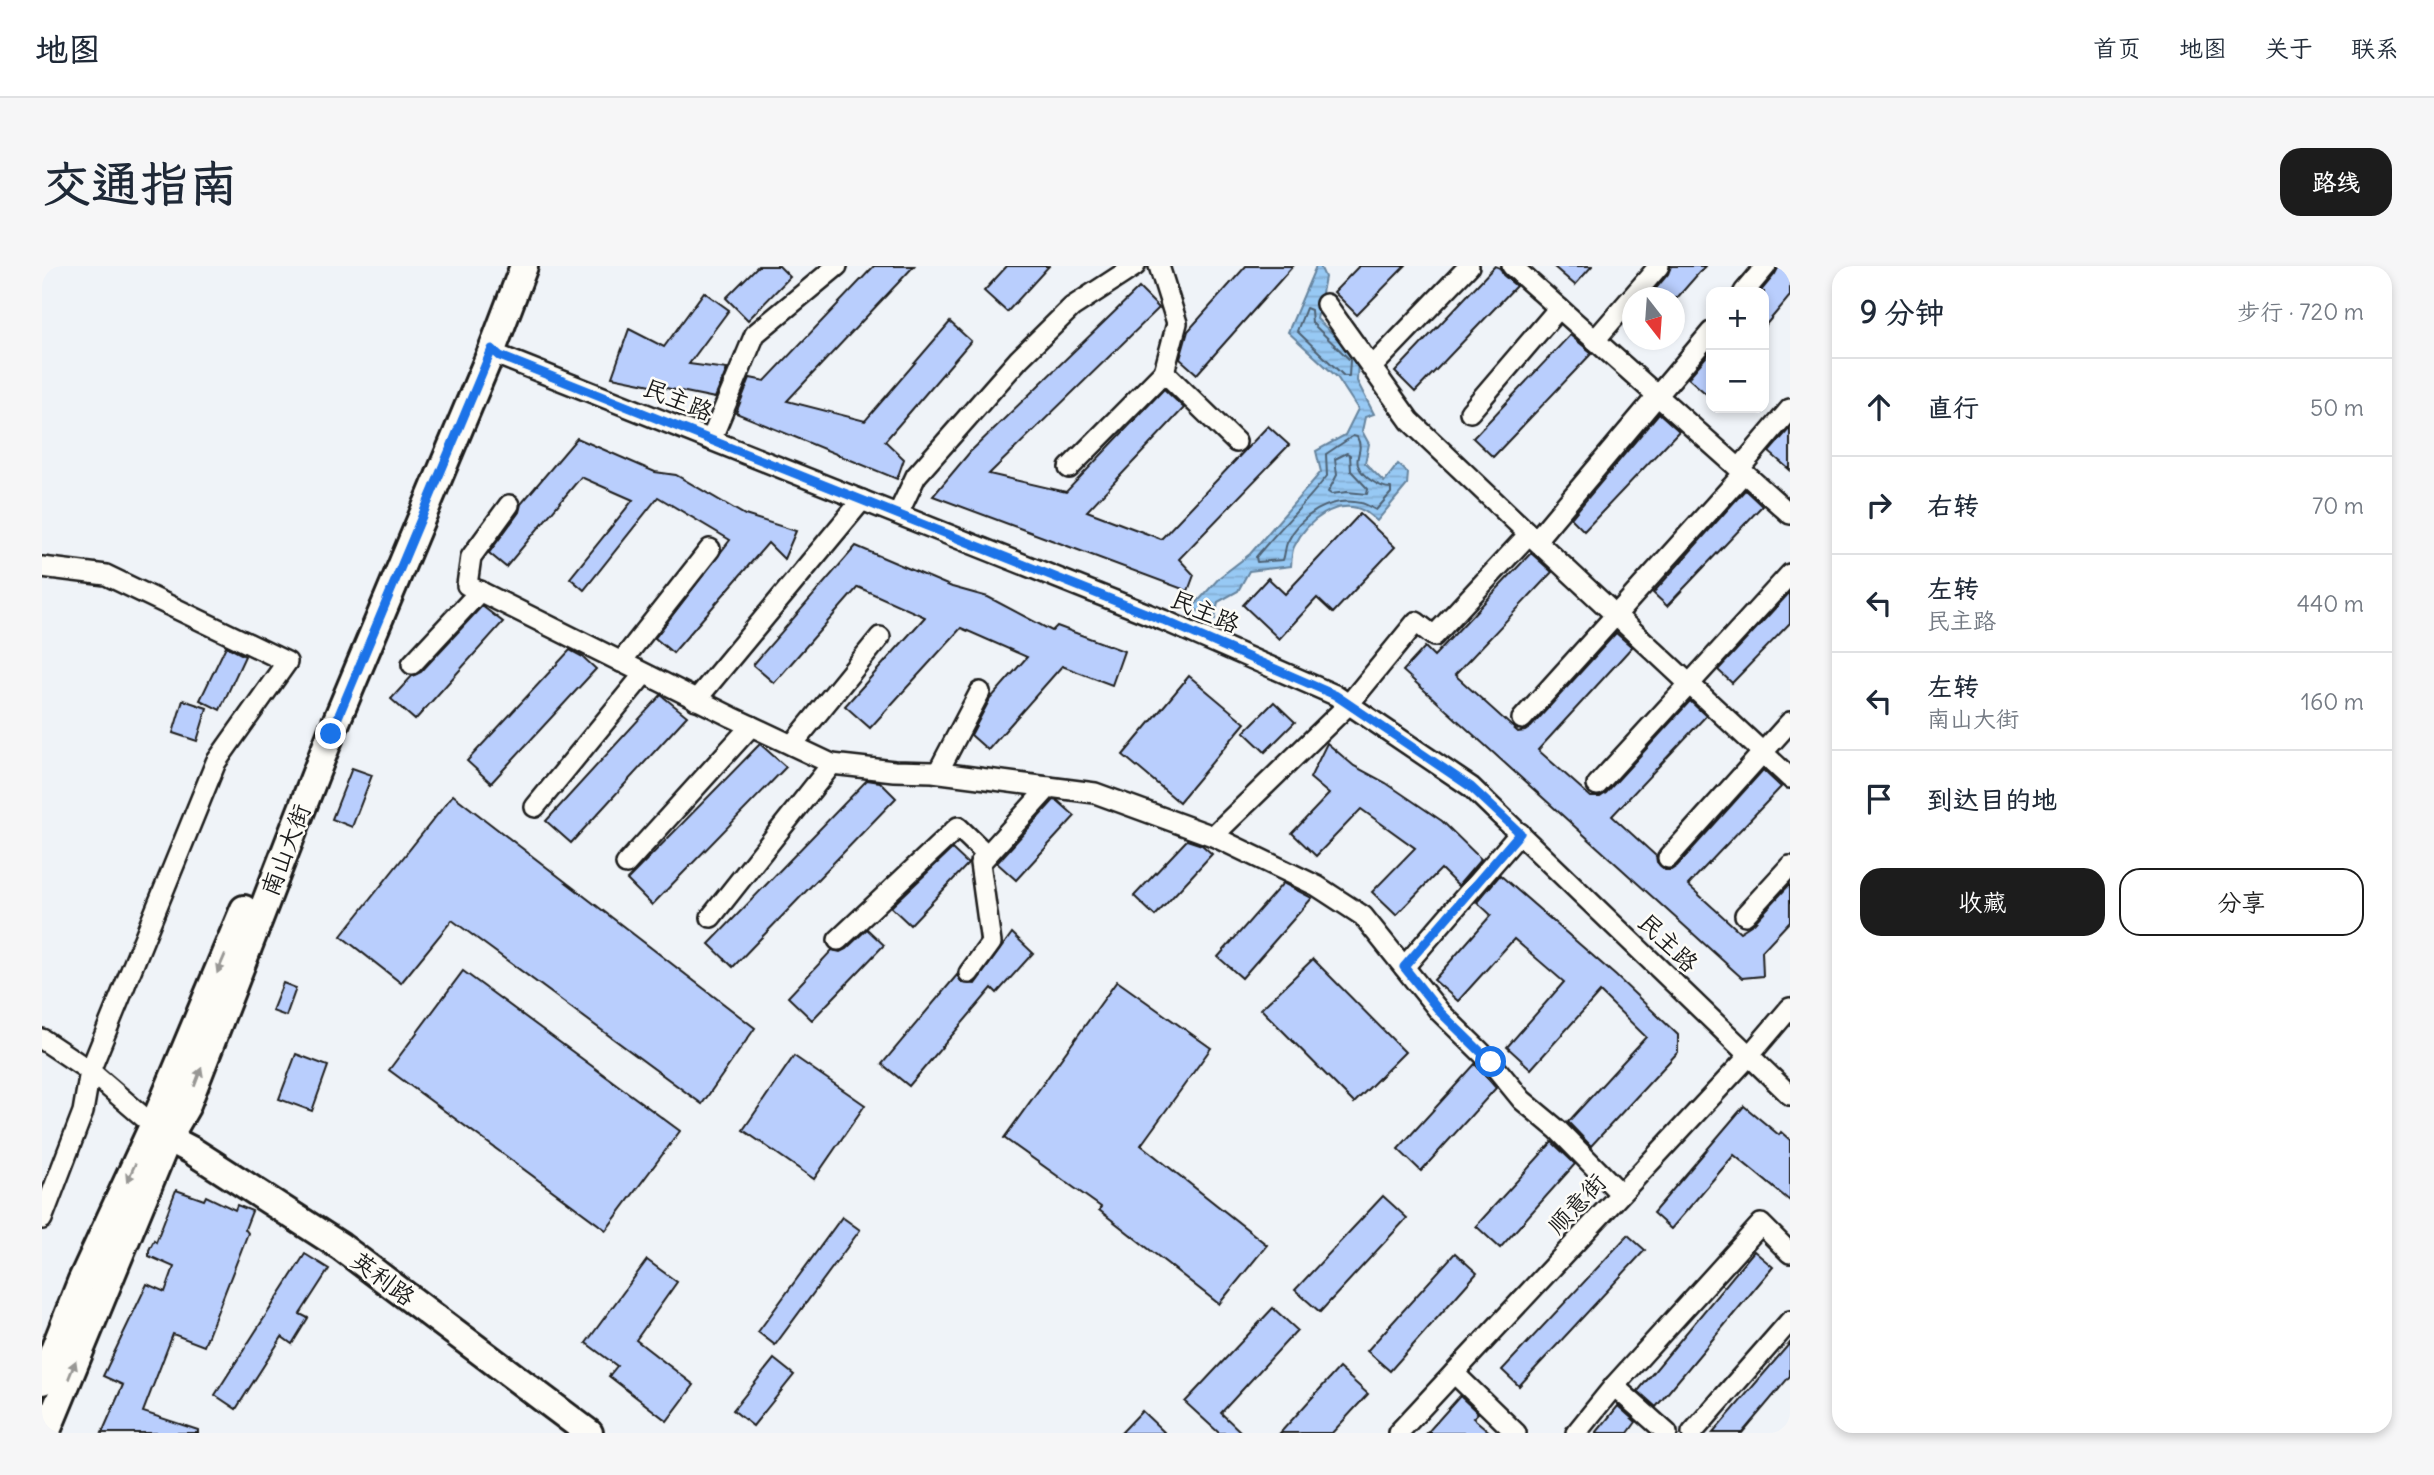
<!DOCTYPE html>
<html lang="zh">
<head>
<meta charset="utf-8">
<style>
	:root { --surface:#fff; --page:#f6f6f7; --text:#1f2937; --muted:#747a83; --line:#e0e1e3; --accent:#1c1c1c }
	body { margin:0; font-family:Delius,"LXGW WenKai TC",sans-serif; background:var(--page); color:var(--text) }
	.controls { position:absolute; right:21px; top:21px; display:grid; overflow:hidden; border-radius:14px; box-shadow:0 4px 10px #0003 }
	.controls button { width:63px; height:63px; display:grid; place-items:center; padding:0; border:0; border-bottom:2px solid var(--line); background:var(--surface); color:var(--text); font:35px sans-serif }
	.compass { position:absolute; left:1580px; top:21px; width:63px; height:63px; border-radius:50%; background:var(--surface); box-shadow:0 4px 10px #0003; rotate:163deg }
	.stop { position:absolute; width:21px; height:21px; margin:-16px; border:5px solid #1a73e8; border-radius:50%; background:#fff }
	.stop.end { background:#1a73e8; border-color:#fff; box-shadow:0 2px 7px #0008 }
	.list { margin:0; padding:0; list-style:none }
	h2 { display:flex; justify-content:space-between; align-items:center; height:91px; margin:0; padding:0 28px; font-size:30px }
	h2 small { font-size:23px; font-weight:400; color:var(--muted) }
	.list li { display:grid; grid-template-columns:46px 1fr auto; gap:21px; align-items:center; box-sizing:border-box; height:98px; padding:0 28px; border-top:2px solid var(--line) }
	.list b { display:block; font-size:26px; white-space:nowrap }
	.list p { margin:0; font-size:23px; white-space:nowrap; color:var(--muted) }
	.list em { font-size:23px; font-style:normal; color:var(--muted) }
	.actions { display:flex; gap:14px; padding:21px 28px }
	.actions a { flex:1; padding:16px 0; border:2px solid var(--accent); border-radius:21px; text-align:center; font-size:24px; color:var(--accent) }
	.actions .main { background:var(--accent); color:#fff }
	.icon { flex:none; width:38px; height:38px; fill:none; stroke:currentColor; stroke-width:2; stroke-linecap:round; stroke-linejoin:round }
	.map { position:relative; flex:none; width:1748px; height:1167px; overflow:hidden; border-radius:21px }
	header { display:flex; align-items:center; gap:42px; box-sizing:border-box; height:98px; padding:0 35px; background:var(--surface); border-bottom:2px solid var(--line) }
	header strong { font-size:33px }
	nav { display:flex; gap:38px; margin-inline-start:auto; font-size:24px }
	.intro { display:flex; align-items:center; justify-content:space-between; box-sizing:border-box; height:168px; padding:0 42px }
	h1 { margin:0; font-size:49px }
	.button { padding:18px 32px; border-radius:21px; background:var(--accent); color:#fff; font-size:24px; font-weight:700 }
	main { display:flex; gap:42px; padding:0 42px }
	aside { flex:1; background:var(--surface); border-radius:21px; box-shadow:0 4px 10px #0003 }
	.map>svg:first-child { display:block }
</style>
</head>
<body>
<header>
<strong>地图</strong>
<nav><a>首页</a><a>地图</a><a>关于</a><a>联系</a></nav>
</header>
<div class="intro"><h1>交通指南</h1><a class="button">路线</a></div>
<main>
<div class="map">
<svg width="1748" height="1167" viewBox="0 0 1748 1167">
	<defs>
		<pattern id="water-rules" width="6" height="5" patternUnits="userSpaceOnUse" patternTransform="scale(1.75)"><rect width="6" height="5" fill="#97c9f4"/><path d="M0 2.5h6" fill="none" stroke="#82acd1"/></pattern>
	</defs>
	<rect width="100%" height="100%" fill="#eff3f8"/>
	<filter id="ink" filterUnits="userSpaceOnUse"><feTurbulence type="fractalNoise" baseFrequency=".0143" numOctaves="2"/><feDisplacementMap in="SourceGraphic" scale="14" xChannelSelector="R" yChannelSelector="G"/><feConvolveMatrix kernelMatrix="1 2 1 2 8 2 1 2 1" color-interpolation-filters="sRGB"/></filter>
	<g filter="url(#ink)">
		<path fill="url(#water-rules)" stroke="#66849e" stroke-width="2" d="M1274,0H1278L1283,11L1275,53L1316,92L1315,115L1332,148L1323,151L1320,165L1327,178L1323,197L1342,216L1356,198L1366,207L1365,219L1335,255C1331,252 1326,247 1322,245C1295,231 1264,256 1253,279C1249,285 1250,293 1249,300L1207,305L1196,325L1176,336L1173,353L1150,342L1178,311L1208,288L1279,206L1274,185L1303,169L1316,143L1295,111L1246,66Z"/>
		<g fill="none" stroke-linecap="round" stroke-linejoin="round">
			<g stroke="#4d6172" stroke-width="2">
				<path d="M1264,42L1269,44L1270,57L1308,94L1307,110H1302L1255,65Z"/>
				<path d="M1311,170L1315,171C1322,184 1313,189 1316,199C1320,211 1338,222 1349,222V227L1334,244C1329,242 1325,238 1319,237C1288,230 1258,249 1245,277C1243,282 1243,289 1241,294L1215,296L1214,291C1237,263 1263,238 1285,210L1284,188Z"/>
				<path d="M1305,187L1308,189L1309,205L1326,223L1325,228L1305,226L1289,228L1286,226L1295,209L1293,193Z"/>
			</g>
		</g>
		<g fill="#b9cefd" stroke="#1c1c1c" stroke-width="2">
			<path d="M716,0H737L748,11L706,54L684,32Z"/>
			<path d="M832,0H872L745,135L823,155L908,56L929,75L843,175L862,193L855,213L694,147L708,112L723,115Z"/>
			<path d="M965,0H1007L965,46L942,25Z"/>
			<path d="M1204,0H1251L1155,108L1138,93L1146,65Z"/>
			<path d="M1317,0H1363L1315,49L1292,26Z"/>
			<path d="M1453,0L1458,2L1461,9L1474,20L1373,126L1353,106Z"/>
			<path d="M1511,0H1550L1533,19Z"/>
			<path d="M1629,0H1663L1635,32H1606L1626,8Z"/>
			<path d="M1737,0H1748V30L1722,61V26H1718L1733,8Z"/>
			<path d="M1097,22L1117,42L947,208L1024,226L1122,123L1142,142L1045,245L1119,273L1226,160L1247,179L1137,293L1152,309L1146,325L891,230L928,186Z"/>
			<path d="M662,26L687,44L647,98L685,103L673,132L570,111L587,63L622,81Z"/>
			<path d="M1528,69L1550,87L1451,191L1431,172Z"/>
			<path d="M1669,85V132L1646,112Z"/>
			<path d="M1617,147L1637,165L1542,265L1529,252Z"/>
			<path d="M1748,162V204L1727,186Z"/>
			<path d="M535,172L613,206L634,209L703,249L754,265L742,293L726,277L631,387L613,372L688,274L616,231L542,324L528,312L591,234L539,211L464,301L447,287L477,246L479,238Z"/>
			<path d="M1703,224L1720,240L1625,340L1611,327Z"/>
			<path d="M1318,248L1353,281L1291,347L1275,332L1237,373L1201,339L1226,312L1243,328Z"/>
			<path d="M814,280L910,321L946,331L1010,365L1015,360L1082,385L1070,419L1020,400L946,484L929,469L948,433L985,391L919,362L828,462L803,440L883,351L816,321L732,417L711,399Z"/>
			<path d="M1489,287L1510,306L1413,409L1476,466L1483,465L1489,461L1574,367L1590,381L1496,484L1549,531H1558L1564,527L1648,435L1664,450L1570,550L1614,590L1615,596L1623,604H1629L1635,600L1721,504L1739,521L1646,619L1698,666L1712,657L1748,618V655L1720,685L1721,710L1700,712L1361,405L1383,381L1392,390Z"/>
			<path d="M1748,326V357L1690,417L1676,404Z"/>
			<path d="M440,340L461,356L373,454L349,433L370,410L379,406Z"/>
			<path d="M184,380L203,390L178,444L158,434Z"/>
			<path d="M528,384L541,391L554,403L449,517L425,495Z"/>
			<path d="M1147,410L1203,457L1137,536L1081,489Z"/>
			<path d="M619,429L645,450L529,577L504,555Z"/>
			<path d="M141,434L165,442L155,475L131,467Z"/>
			<path d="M1232,436L1253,456L1223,486L1202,466Z"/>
			<path d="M1285,477L1312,500L1344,517L1400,555L1439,593L1416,620L1399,603L1354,649L1330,626L1373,582L1319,543L1274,590L1250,567L1287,528L1268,512Z"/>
			<path d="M718,478L744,501L610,639L585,614Z"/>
			<path d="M310,502L330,509L310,561L290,553Z"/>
			<path d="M825,514L838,516L854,532L691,701L667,678Z"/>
			<path d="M411,529L713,762L660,838L410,654L359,717L299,670Z"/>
			<path d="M1012,534L1016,535L1033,550L974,614L955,597Z"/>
			<path d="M1145,574L1160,579L1170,588L1113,650L1092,630Z"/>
			<path d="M910,583L926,598L868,659L849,641Z"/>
			<path d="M1458,609L1574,710L1636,769V786L1549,880L1526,856L1604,771L1558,726L1489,803L1465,781L1522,716L1472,673L1416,735L1392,714L1449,649L1435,636Z"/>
			<path d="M1241,617L1270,632L1200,712L1176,691Z"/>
			<path d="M825,663L842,679L770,754L746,731L790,684L798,686L804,683Z"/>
			<path d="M970,667L991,687L955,727L950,722L867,820L840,798L915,709L920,717L933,718Z"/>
			<path d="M1271,693L1363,786L1312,837L1219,743Z"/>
			<path d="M421,705L638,865L564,964L347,804Z"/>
			<path d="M1075,715L1169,782L1099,879L1225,979L1177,1038L1057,944L1059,941L962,872Z"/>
			<path d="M241,717L254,722L244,750L230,745Z"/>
			<path d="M254,788L286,800L270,845L237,833Z"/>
			<path d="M752,790L823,839L772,913L701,864Z"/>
			<path d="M1433,798L1454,822L1379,905L1356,883Z"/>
			<path d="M1702,840L1737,869L1739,866L1748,874V935L1692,889L1629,963L1611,947Z"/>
			<path d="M1510,876L1533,898L1458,982L1434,960Z"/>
			<path d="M134,924L162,934L164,930L193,944L195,939L210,945L203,963L206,967L162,1080L131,1068L101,1146L156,1164V1167H60L81,1119L61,1110L105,1018L123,1026L132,1001L107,990V984L112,974L114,976Z"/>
			<path d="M1341,930L1365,952L1278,1046L1253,1024Z"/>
			<path d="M800,951L818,964L733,1079L716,1066Z"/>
			<path d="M1586,969L1603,984L1477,1120L1460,1104Z"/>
			<path d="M1712,985L1731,1001L1614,1141L1596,1125Z"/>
			<path d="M1413,987L1435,1007L1348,1105L1325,1085Z"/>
			<path d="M263,988L287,1003L258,1048L266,1052L250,1078L240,1071L194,1143L173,1129Z"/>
			<path d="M605,994L635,1016L594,1074L652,1119L625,1155L567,1110L575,1100L544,1077Z"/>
			<path d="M1231,1042L1255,1064L1179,1147L1200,1167H1177L1143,1136Z"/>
			<path d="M1748,1077V1110L1700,1167H1671Z"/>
			<path d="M732,1093L752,1109L711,1160L691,1144Z"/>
			<path d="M1297,1102L1326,1128L1290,1167H1238Z"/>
			<path d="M1418,1130L1436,1147L1431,1152L1449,1167H1385Z"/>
			<path d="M1576,1140L1594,1156L1586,1167H1554Z"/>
			<path d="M1100,1145L1123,1167H1079Z"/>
		</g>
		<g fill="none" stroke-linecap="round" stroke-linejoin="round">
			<g stroke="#1c1c1c" stroke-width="24">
				<g id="street">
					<path d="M1117,0L1135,57L1122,106L1194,176"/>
					<path d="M1470,0L1748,248"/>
					<path d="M1702,26L1724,0"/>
					<path d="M1284,38L1368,155L1487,268"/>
					<path d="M1553,74L1617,0"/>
					<path d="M450,84L458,90L1121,354L1293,429L1429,521L1748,829"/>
					<path d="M1330,101L1427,0"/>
					<path d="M1428,146L1517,42"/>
					<path d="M669,174L713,68L795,0"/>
					<path d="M1027,202L1122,106"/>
					<path d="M1697,203L1748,143"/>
					<path d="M467,239L429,291L425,319L690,451L790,498L852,505L891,506L1053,527L1171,570L1275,620L1321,650L1398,746L1449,796L1480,834L1516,864L1578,927"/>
					<path d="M856,248L874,210L977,93L1030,41L1093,0"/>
					<path d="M1494,274L1669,66"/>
					<path d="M0,301L64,309L245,396L174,496L48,805L41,846L0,953"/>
					<path d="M579,396L668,283"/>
					<path d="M370,398L438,325"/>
					<path d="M654,434L820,234"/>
					<path d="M1480,453L1702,207"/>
					<path d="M750,479L838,371"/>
					<path d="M896,506L938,426"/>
					<path d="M1555,519L1748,308"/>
					<path d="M493,541L602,408"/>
					<path d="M1171,570L1307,438L1374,356L1392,370L1487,268L1748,512"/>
					<path d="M1626,592L1748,456"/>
					<path d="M584,598L709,460"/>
					<path d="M1703,649L1748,600"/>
					<path d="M669,651L790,498"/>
					<path d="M796,674L916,561L945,589"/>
					<path d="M1362,701L1478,567"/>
					<path d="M927,707L949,677L938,597L1007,521"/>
					<path d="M0,773L48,805L120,867"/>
					<path d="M1412,1107L1474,1167"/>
					<path d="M1572,1120L1625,1167"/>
					<path d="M1356,1167L1707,790L1748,742"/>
					<path d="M1534,1167L1572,1120L1719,958L1748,987"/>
					<path d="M1650,1167L1748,1055"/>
				</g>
			</g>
			<g stroke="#1c1c1c" stroke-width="32">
				<g id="secondary">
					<path d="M126,872L149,884L298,980L547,1167"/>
					<path d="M0,1115L39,1016L111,860L202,643"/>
					<path d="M4,1167L126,872L144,841L289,468L450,84L482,0"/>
				</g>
			</g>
			<use href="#street" stroke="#fdfcf7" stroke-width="19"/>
			<use href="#secondary" stroke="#fdfcf7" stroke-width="26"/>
		</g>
		<defs><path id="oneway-solid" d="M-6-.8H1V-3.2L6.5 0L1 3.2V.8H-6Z" transform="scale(1.75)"/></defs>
		<g fill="#989794">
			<use href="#oneway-solid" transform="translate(179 698) rotate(113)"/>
			<use href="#oneway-solid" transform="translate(156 811) rotate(-69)"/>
			<use href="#oneway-solid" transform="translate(89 907) rotate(115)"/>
			<use href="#oneway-solid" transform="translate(30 1104) rotate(-68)"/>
		</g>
	</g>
	<g fill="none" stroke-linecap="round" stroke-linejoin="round" filter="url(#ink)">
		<path stroke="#1a73e8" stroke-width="9" d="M289,468L450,83L458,90L1121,354L1293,429L1429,521L1478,567L1362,701L1398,746L1449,796"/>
	</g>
	<g text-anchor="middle" stroke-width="5" stroke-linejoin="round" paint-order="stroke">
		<g font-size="24" fill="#1c1c1c" stroke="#fdfcf7">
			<text transform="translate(636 134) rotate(22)" y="8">民主路</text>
			<text transform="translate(1163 346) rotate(23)" y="8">民主路</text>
			<text transform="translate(244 584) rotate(-69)" y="8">南山大街</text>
			<text transform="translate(1626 677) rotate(44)" y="8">民主路</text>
			<text transform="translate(1535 938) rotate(-47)" y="8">顺意街</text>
			<text transform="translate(341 1013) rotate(37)" y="8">英利路</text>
		</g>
	</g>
</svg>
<div class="controls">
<button>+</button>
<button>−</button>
</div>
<svg class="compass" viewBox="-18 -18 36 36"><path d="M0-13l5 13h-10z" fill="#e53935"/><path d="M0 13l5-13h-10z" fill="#747a83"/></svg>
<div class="stop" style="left:1449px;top:796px"></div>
<div class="stop end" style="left:289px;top:468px"></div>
</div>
<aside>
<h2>9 分钟<small>步行 · 720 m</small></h2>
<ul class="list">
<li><svg class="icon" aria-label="ahead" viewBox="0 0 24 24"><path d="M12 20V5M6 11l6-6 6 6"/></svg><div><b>直行</b></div><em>50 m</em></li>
<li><svg class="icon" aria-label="right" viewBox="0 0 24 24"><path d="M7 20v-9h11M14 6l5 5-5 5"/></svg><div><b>右转</b></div><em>70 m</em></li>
<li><svg class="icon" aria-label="left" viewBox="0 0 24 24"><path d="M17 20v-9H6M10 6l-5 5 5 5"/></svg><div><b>左转</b><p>民主路</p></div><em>440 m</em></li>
<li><svg class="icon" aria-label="left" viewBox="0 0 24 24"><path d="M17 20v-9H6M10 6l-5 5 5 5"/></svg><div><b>左转</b><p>南山大街</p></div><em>160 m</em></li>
<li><svg class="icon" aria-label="arrive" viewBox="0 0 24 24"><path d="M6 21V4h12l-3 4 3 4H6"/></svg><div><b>到达目的地</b></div></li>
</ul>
<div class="actions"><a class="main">收藏</a><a>分享</a></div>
</aside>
</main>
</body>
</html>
